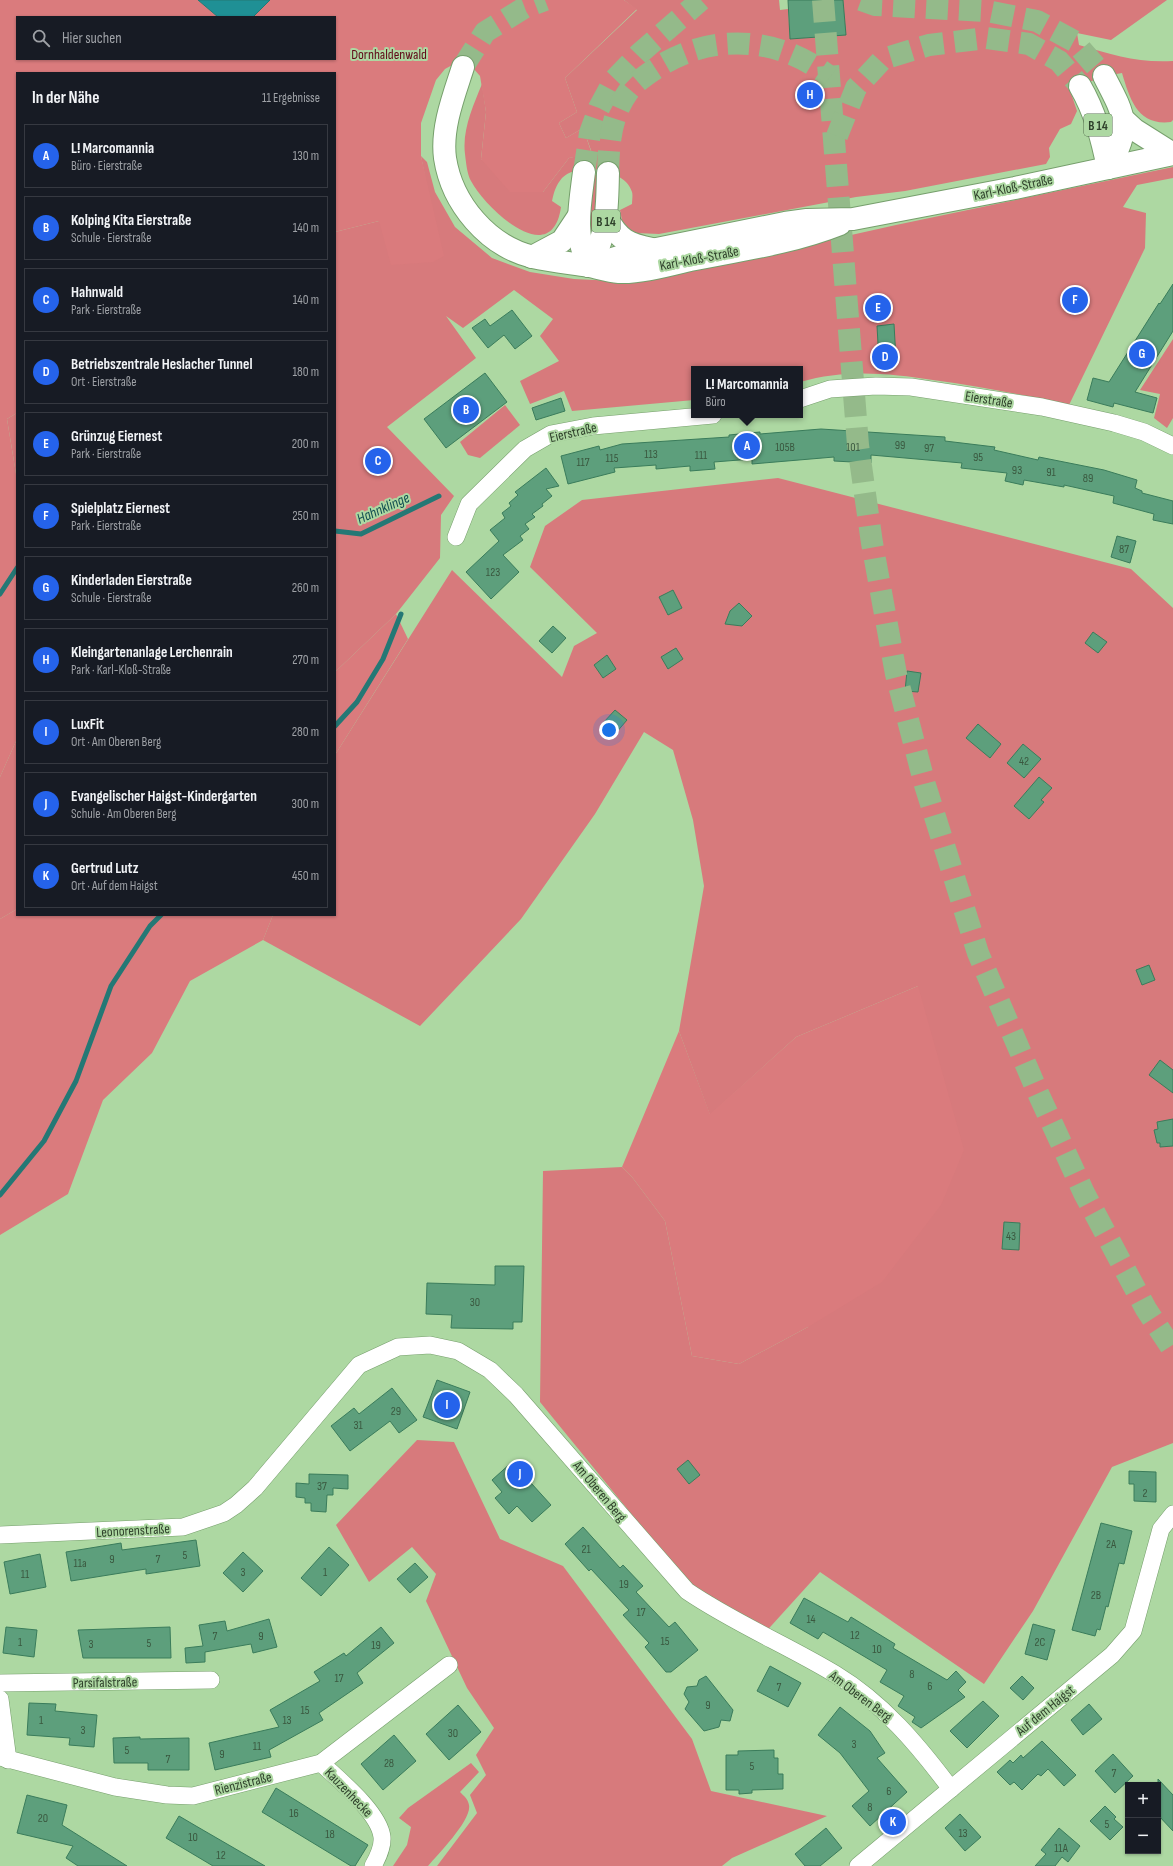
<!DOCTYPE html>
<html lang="de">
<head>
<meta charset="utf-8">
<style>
	:root { --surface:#171b24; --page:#242831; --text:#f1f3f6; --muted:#9ea1a6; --line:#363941; --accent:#2563eb }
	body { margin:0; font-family:"Sofia Sans Condensed",sans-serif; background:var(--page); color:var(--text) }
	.controls { position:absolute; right:12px; bottom:12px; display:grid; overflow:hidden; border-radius:0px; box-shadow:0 1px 3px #0004 }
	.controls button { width:36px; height:36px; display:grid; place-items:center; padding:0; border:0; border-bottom:1px solid var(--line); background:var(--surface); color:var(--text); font:20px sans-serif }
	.you { position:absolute; left:609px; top:730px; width:14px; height:14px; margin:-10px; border:3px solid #fff; border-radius:50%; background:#1a73e8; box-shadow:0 0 0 6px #1a73e833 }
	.badge { display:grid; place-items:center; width:26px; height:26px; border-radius:50%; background:var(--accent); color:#fff; font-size:13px; font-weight:700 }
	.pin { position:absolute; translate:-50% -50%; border:2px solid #fff; box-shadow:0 1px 4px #0006 }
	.popup { position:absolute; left:691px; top:366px; width:112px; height:52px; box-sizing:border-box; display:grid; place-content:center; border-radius:0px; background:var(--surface); filter:drop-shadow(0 1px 3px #0005); font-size:13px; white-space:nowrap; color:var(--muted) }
	.popup b { font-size:15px; color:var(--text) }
	.popup::after { content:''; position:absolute; left:50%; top:100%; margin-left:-8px; border:8px solid transparent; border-top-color:var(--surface) }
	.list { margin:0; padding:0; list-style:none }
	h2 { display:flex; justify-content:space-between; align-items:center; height:52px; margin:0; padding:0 16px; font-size:17px }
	h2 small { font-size:13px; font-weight:400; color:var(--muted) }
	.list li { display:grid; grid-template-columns:26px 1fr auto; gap:12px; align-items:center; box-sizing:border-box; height:64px; margin:0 8px 8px; padding:0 8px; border:1px solid var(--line); border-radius:0px }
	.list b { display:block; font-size:15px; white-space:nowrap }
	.list p { margin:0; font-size:13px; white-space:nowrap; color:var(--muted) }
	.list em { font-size:13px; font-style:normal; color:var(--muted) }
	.icon { flex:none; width:22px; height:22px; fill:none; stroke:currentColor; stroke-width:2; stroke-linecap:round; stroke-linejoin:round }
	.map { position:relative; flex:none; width:1173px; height:1866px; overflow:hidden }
	.search { position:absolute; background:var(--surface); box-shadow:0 1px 3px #0004; left:16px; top:16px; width:320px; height:44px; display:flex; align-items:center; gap:10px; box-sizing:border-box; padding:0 14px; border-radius:0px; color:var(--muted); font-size:15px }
	.panel { position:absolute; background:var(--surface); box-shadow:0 1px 3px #0004; left:16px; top:72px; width:320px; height:844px; border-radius:0px }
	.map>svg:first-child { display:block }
</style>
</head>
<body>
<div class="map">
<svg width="1173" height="1866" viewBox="0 0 1173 1866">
	<rect width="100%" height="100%" fill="#add8a2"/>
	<g fill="#d77a7c">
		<path d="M624,0H779L780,10L788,9L790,39L845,35L843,0H1167L1111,40L1077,33L1079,45C1113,55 1137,63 1173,61V120L1171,122C1138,126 1130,100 1122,73C1103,76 1086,81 1071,93L1077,111L1071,124L1060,129L1049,148L1050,157L1046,164L905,191L856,197L659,234L636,233L623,226L620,210L632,204C632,201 633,195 632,192C626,169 578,161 562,178C556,185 554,192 552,201L561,207C552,271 486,209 471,181C467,174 466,162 465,154C462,130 473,106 482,84L486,112L481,159L543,192L569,158L592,153L583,128L566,138L559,123L577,112L565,78L637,10Z"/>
		<path d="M421,156L427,162L435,192L455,227L492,258L530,272L574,279L615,281L793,248L896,225L1173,167V178L1137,185L1123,207L1146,213L1145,248L1069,405C1024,395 979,386 933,380C888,373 845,369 800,382V369H694V400L572,411L564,391L530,404L520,381L559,361L540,336L553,319L514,290L463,328L446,316L476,358L387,427L454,496L441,515L440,558L396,614L335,672V232L379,221L430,202Z"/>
		<path d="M591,175H600V220L590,239L588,228Z"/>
		<path d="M1173,339V418L1167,428L1154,418L1160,394L1140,390Z"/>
		<path d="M505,405L520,425L480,458L468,455L460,442Z"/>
		<path d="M17,413V480L7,419Z"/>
		<path d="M778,478L1131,569L1173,608V1443L1112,1467L1033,1611L984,1684L820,1572L762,1636L704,1603L540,1402L543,1171L622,1167L632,1177L665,1221L692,1356L739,1364L808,1327L918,986L796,1037L710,1115L679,1031L704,886L693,820L673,750L644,732L595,814L521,919L420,1026L263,940L273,915H335V755L452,570L562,677L574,646L597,633L530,567L545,526L582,500Z"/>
		<path d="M17,739V909L0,919V777Z"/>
		<path d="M417,1440L454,1442L500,1539L563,1566L692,1739L711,1791L827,1816L732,1858L722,1866H437L477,1813L470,1795L486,1775L476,1755L494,1728L467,1688L426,1601L436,1574L412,1547L369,1582L336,1525Z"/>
		<path d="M471,1763L479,1772L460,1792C464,1796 468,1799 469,1805C472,1820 438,1854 428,1866H393L407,1845L411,1827L399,1818L408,1808Z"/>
	</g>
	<g fill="#da7b7d">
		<path d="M0,0H198L218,17H17V59H335V17H253L270,0H624L637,9L565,78L577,112L559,123L566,138L583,128L592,154L569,158L543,192H510L481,159L486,112L480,76L473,68L454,64L445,69L436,80L421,123V156L444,256L433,262L391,265L379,221L335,232V73H17V413L7,419L17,480V739L0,777Z"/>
		<path d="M396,614L408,639L335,755V672Z"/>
		<path d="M17,909V915H273L263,940L190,981L152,1053L103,1100L68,1194L0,1235V919Z"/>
		<path d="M918,986L964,1150L941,1205L882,1282L808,1327L739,1364L692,1356L665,1221L632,1177L622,1167L679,1031L710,1114L796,1037Z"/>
	</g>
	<path fill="#1f9095" stroke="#247875" d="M198,0H270L253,17H218Z"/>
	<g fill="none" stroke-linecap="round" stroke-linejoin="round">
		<g stroke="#247875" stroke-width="5">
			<path d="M335,531L361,534L439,496"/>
			<path d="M0,594L17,568"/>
			<path d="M335,726L357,702L383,659L401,614"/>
			<path d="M0,1195L44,1141L76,1081L111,986L150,926L161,915"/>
		</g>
	</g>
	<g fill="#5d9f7c" stroke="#3a7c5b">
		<path d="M788,0H843L846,35L790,39Z"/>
		<path d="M1173,284V331L1135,392L1157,398L1153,413L1114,403L1113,407L1087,400L1093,378L1109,382L1159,303L1160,304Z"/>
		<path d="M512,310L532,336L515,349L504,335L488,348L472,328L485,319L490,326Z"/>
		<path d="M894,324L896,359L879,361L877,326Z"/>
		<path d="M485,373L507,402L446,448L424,419Z"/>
		<path d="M561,398L565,411L536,420L532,408Z"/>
		<path d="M821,429L945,437V441L995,447L994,450L1038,460L1039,457L1104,470L1137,480L1135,488L1142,491V493L1173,501V524L1153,520L1154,514L1113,503L1114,496L1064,485V487L1024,480L1023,485L1005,481L1007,473L961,468L962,463L871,455V463L834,461V457L752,464V459L714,462L715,469L690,471V466L656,469V465L614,468L615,472L568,484L561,456L599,446L600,450L622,444L729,437V435L760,432V434Z"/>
		<path d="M546,468L559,486L546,489L552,496L542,504L543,506L532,514L535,517L525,524L529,529L520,536L523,540L503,555L519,572L491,599L466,572L499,541L490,530L505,518L502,513L511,506L509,503L518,495L515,492Z"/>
		<path d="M1117,536L1136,541L1130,563L1111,557Z"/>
		<path d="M673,590L682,608L668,615L659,597Z"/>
		<path d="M739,603L752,616L742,626L725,624L730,611Z"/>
		<path d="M553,626L566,638L552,653L539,641Z"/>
		<path d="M1093,632L1107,642L1098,653L1085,643Z"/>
		<path d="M676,648L683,659L668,669L661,657Z"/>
		<path d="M607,655L616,669L603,678L594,665Z"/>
		<path d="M907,671L921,673L918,692L905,691Z"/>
		<path d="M615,710L627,720L615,734L603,723Z"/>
		<path d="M978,724L1001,744L990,758L966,738Z"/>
		<path d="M1023,744L1041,759L1024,778L1007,763Z"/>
		<path d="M1039,777L1052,788L1041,800L1044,802L1029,819L1014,806Z"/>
		<path d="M1149,965L1155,980L1142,985L1136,970Z"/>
		<path d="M1160,1060L1173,1070V1093L1149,1075Z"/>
		<path d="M1173,1119V1146L1160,1147V1143H1157L1154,1130L1158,1129L1157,1122Z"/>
		<path d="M1004,1222L1020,1223L1019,1250L1002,1249Z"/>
		<path d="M495,1266H524L522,1322H513V1329L451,1328L452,1315L426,1314L427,1283L495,1285Z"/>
		<path d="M437,1380L470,1392L457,1429L423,1417Z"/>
		<path d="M392,1388L417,1420L399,1433L390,1421L350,1451L331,1426L354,1408L359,1414Z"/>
		<path d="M688,1460L700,1475L689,1484L677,1469Z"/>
		<path d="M512,1462L551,1505L532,1522L517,1506L509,1514L495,1498L502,1492L492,1480Z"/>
		<path d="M1129,1471L1156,1472V1502L1134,1501V1484H1129Z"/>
		<path d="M309,1474L348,1475V1489L333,1488V1495H327L326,1512L311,1511V1503H305V1498L296,1497V1483L309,1484Z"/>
		<path d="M1101,1523L1132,1531L1124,1564L1119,1563L1108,1607L1106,1606L1100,1630L1097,1629L1095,1636L1072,1630Z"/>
		<path d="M583,1527L620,1568L623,1565L643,1586L636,1592L669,1627L675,1622L698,1650L671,1672H666L645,1647L649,1643L623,1615L629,1610L591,1569L589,1571L565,1544Z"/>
		<path d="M196,1540L200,1566L146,1574V1569L71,1581L66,1552L121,1543L122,1550Z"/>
		<path d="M329,1547L349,1565L321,1596L301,1578Z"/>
		<path d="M243,1552L263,1571L243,1592L223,1573Z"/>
		<path d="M40,1554L46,1587L10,1594L4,1562Z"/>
		<path d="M415,1563L428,1577L410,1593L397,1579Z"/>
		<path d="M804,1598L848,1622L851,1617L895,1644L893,1648L947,1680L956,1671L966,1682L958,1690L965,1697L921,1728L912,1722L915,1717L898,1706L904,1696L880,1682L887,1670L823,1632L818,1639L790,1623Z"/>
		<path d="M269,1619L277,1647L253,1653L251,1644L205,1652V1662L186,1663L185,1648L203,1646L199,1625L225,1621L227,1631Z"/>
		<path d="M1033,1624L1055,1630L1047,1660L1025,1654Z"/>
		<path d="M6,1627L37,1630L34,1657L3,1653Z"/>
		<path d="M170,1627L171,1658H83L78,1630Z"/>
		<path d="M381,1627L394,1643L357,1673L363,1683L319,1713L323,1720L269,1750L271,1757L215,1770L209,1743L279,1727L270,1710L320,1681L314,1672L344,1653L346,1656Z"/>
		<path d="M770,1666L801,1683L788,1707L757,1691Z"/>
		<path d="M706,1676L733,1710L730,1721L721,1720L719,1727L704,1731L685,1709L689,1702L684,1694L687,1687L697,1686L699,1680Z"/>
		<path d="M1022,1676L1034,1688L1023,1700L1010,1688Z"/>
		<path d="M983,1701L999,1716L967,1748L950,1731Z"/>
		<path d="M29,1703L56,1704L55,1711L97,1715L94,1747L69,1745L70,1738L27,1735Z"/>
		<path d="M1089,1704L1102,1719L1083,1735L1071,1720Z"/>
		<path d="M458,1705L481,1732L449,1760L426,1734Z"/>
		<path d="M840,1707L870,1731L885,1753L877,1758L907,1792L870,1826L852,1806L869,1791L840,1753L818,1735Z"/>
		<path d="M394,1735L416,1761L383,1790L361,1764Z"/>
		<path d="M140,1737V1739L189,1738V1770H148V1763H114L113,1738Z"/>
		<path d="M1042,1741L1076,1775L1064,1786L1048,1769L1041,1776L1038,1774L1022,1790L1014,1782L1010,1785L997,1772L1010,1760L1013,1763L1021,1755L1023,1758Z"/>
		<path d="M774,1750V1758H778V1774H783V1789L752,1790V1793L739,1794V1790H726V1755H738V1751Z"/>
		<path d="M1113,1754L1133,1776L1115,1793L1095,1771Z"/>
		<path d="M1158,1779L1173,1795V1831L1158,1815Z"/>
		<path d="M276,1788L368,1845L355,1866H351L262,1812Z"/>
		<path d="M27,1795L67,1805L62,1825L127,1866H78L66,1858L73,1846L17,1833Z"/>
		<path d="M1105,1806L1116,1817L1114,1819L1123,1827L1110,1840L1090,1821Z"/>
		<path d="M960,1814L981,1837L965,1851L945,1828Z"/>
		<path d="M179,1816L196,1826L265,1866H213L166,1838Z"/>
		<path d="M826,1828L842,1848L820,1866H805L795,1854Z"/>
		<path d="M1059,1828L1080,1846L1068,1862L1062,1857L1055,1866H1035L1046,1854L1041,1850Z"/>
	</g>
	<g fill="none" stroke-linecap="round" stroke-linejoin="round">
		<path stroke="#94ba8a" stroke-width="22" stroke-dasharray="22 11" stroke-linecap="butt" d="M463,67L485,32L524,8L545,0"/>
		<g stroke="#94ba8a" stroke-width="22" stroke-dasharray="22 11" stroke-linecap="butt">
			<path d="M823,0L858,445L872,543L896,674L925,785L978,953L1038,1093L1084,1193L1146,1309L1173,1350"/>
			<path d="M861,0L875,5L987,11L1037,21L1074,41L1104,76"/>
			<path d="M837,136L856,88L883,59L929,45L987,38L1029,44L1059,61L1080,86"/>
			<path d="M584,172L590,133L599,108L614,80L639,54L701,0"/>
			<path d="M608,173C609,144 610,117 628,92C636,81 652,71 663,64C718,32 781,38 830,77"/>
		</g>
		<g stroke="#769f6c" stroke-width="18">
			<g id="street">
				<path d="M800,399L830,389L876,386L911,387L1042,407L1114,423L1144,432L1173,446"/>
				<path d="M456,537L469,504L525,449L551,434L593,426L713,415"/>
				<path d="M0,1535L183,1527L224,1513L236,1505L255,1488L359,1365L398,1347L430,1345L458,1351L490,1370L516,1395L687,1591C734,1623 787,1645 835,1674C883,1703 918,1745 951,1789"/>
				<path d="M0,1683L211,1680"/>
				<path d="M0,1699L8,1760"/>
				<path d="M0,1757L115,1787L167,1795L193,1796L321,1763L449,1665"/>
				<path d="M321,1763C339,1780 379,1812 382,1837C383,1847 378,1857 373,1866"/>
				<path d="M858,1866L1112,1655L1133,1631L1161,1529L1173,1514"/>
			</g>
		</g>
		<g stroke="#769f6c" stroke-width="24">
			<g id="secondary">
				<path d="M463,67C454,95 441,128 445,158C452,204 488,246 533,257C551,261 570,263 589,266C599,268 609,271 619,272C640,273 669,265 690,260C741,250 792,243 840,224"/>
				<path d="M589,266L622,256L785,223L807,220L853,219L1015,188L1173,154"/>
			</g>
		</g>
		<g stroke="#769f6c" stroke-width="24">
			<g id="primary">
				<path d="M1104,76C1125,116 1132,127 1108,168"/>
				<path d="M1080,86C1095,112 1102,138 1108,168"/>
				<path d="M1123,119L1135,130L1173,154"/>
				<path d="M584,172C580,204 573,236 589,266"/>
				<path d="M607,218C619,240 628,244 652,249"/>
				<path d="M532,257L562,241L578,217"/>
				<path d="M589,266C608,235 607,208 608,173"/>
			</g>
		</g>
		<use href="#street" stroke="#fff" stroke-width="17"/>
		<use href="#secondary" stroke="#fff" stroke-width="22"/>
		<use href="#primary" stroke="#fff" stroke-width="22"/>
	</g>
	<g text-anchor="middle" stroke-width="4" stroke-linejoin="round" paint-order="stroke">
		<g font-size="12" fill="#3a583f">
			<text x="900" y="449">99</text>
			<text x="785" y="451">105B</text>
			<text x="853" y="451">101</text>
			<text x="929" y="452">97</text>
			<text x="651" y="458">113</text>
			<text x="701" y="459">111</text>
			<text x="978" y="461">95</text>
			<text x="612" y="462">115</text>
			<text x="583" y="466">117</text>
			<text x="1017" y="474">93</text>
			<text x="1051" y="476">91</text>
			<text x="1088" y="482">89</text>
			<text x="1124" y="553">87</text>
			<text x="493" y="576">123</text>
			<text x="1024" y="765">42</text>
			<text x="1011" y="1240">43</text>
			<text x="475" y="1306">30</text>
			<text x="396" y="1415">29</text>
			<text x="358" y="1429">31</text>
			<text x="322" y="1490">37</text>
			<text x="1145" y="1497">2</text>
			<text x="1111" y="1548">2A</text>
			<text x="586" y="1553">21</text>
			<text x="185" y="1559">5</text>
			<text x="112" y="1563">9</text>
			<text x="158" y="1563">7</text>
			<text x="80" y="1567">11a</text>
			<text x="243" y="1576">3</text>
			<text x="325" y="1576">1</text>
			<text x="25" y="1578">11</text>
			<text x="624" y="1588">19</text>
			<text x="1096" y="1599">2B</text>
			<text x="641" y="1616">17</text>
			<text x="811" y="1623">14</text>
			<text x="855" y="1639">12</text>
			<text x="215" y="1640">7</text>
			<text x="261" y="1640">9</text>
			<text x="665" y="1645">15</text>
			<text x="20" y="1646">1</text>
			<text x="1040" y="1646">2C</text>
			<text x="149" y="1647">5</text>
			<text x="91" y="1648">3</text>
			<text x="376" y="1649">19</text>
			<text x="877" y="1653">10</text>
			<text x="912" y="1678">8</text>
			<text x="339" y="1682">17</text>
			<text x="930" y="1690">6</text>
			<text x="779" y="1691">7</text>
			<text x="708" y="1709">9</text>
			<text x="305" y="1714">15</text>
			<text x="41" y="1724">1</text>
			<text x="287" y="1724">13</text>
			<text x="83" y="1734">3</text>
			<text x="453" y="1737">30</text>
			<text x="854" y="1748">3</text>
			<text x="257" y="1750">11</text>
			<text x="127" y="1754">5</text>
			<text x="222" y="1758">9</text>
			<text x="168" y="1763">7</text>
			<text x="389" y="1767">28</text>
			<text x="752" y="1770">5</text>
			<text x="1114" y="1777">7</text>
			<text x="889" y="1795">6</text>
			<text x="870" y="1811">8</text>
			<text x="294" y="1817">16</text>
			<text x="43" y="1822">20</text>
			<text x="1107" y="1828">5</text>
			<text x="963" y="1837">13</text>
			<text x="330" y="1838">18</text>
			<text x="193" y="1841">10</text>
			<text x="1061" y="1852">11A</text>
			<text x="221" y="1859">12</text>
		</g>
		<g fill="#add8a2" stroke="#556e4f" stroke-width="1">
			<rect x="1084" y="114" width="28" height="22" rx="3"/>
			<rect x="592" y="210" width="28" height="22" rx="3"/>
		</g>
		<g font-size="13" font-weight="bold" fill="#2f412b">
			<text x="1098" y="130">B 14</text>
			<text x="606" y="226">B 14</text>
		</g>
		<g font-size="14" fill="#600717" stroke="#add8a2">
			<text x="389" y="59">Dornhaldenwald</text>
		</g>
		<g font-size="14" fill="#2f412b" stroke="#add8a2">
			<text transform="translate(1013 187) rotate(-12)" y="5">Karl-Kloß-Straße</text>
			<text transform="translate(699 258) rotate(-11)" y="5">Karl-Kloß-Straße</text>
			<text transform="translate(989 399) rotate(9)" y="5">Eierstraße</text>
			<text transform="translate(573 432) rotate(-13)" y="5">Eierstraße</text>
			<text transform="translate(600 1491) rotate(50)" y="5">Am Oberen Berg</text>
			<text transform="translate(133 1530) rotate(-3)" y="5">Leonorenstraße</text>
			<text transform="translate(105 1682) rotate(-1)" y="5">Parsifalstraße</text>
			<text transform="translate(861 1696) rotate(37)" y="5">Am Oberen Berg</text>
			<text transform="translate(1045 1710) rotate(-39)" y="5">Auf dem Haigst</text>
			<text transform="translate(243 1783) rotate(-14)" y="5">Rienzistraße</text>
			<text transform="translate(349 1792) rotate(46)" y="5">Kauzenhecke</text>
		</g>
		<g font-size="15" font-style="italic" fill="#114e51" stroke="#add8a2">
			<text transform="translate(383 508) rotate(-24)" y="5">Hahnklinge</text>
		</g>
	</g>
</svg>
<div class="controls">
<button>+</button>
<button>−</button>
</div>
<div class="you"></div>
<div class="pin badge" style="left:747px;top:446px">A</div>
<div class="popup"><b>L! Marcomannia</b>Büro</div>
<div class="pin badge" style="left:466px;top:410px">B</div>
<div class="pin badge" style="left:378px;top:461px">C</div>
<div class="pin badge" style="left:885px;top:357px">D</div>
<div class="pin badge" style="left:878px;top:308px">E</div>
<div class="pin badge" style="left:1075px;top:300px">F</div>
<div class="pin badge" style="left:1142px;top:354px">G</div>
<div class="pin badge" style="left:810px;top:95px">H</div>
<div class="pin badge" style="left:447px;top:1405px">I</div>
<div class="pin badge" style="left:520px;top:1474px">J</div>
<div class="pin badge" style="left:893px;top:1822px">K</div>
<div class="search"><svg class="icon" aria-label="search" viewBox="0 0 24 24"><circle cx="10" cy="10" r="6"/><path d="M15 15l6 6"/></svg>Hier suchen</div>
<section class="panel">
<h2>In der Nähe<small>11 Ergebnisse</small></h2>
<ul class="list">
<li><span class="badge">A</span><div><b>L! Marcomannia</b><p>Büro · Eierstraße</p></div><em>130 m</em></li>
<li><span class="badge">B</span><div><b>Kolping Kita Eierstraße</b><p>Schule · Eierstraße</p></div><em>140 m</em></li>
<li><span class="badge">C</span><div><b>Hahnwald</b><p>Park · Eierstraße</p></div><em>140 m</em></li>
<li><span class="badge">D</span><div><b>Betriebszentrale Heslacher Tunnel</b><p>Ort · Eierstraße</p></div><em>180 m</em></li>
<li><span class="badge">E</span><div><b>Grünzug Eiernest</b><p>Park · Eierstraße</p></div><em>200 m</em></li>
<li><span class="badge">F</span><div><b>Spielplatz Eiernest</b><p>Park · Eierstraße</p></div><em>250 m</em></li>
<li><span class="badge">G</span><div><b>Kinderladen Eierstraße</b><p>Schule · Eierstraße</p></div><em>260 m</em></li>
<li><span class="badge">H</span><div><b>Kleingartenanlage Lerchenrain</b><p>Park · Karl-Kloß-Straße</p></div><em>270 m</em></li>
<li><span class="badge">I</span><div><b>LuxFit</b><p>Ort · Am Oberen Berg</p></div><em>280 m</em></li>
<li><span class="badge">J</span><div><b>Evangelischer Haigst-Kindergarten</b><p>Schule · Am Oberen Berg</p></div><em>300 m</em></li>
<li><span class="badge">K</span><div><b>Gertrud Lutz</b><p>Ort · Auf dem Haigst</p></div><em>450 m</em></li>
</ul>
</section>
</div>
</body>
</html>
